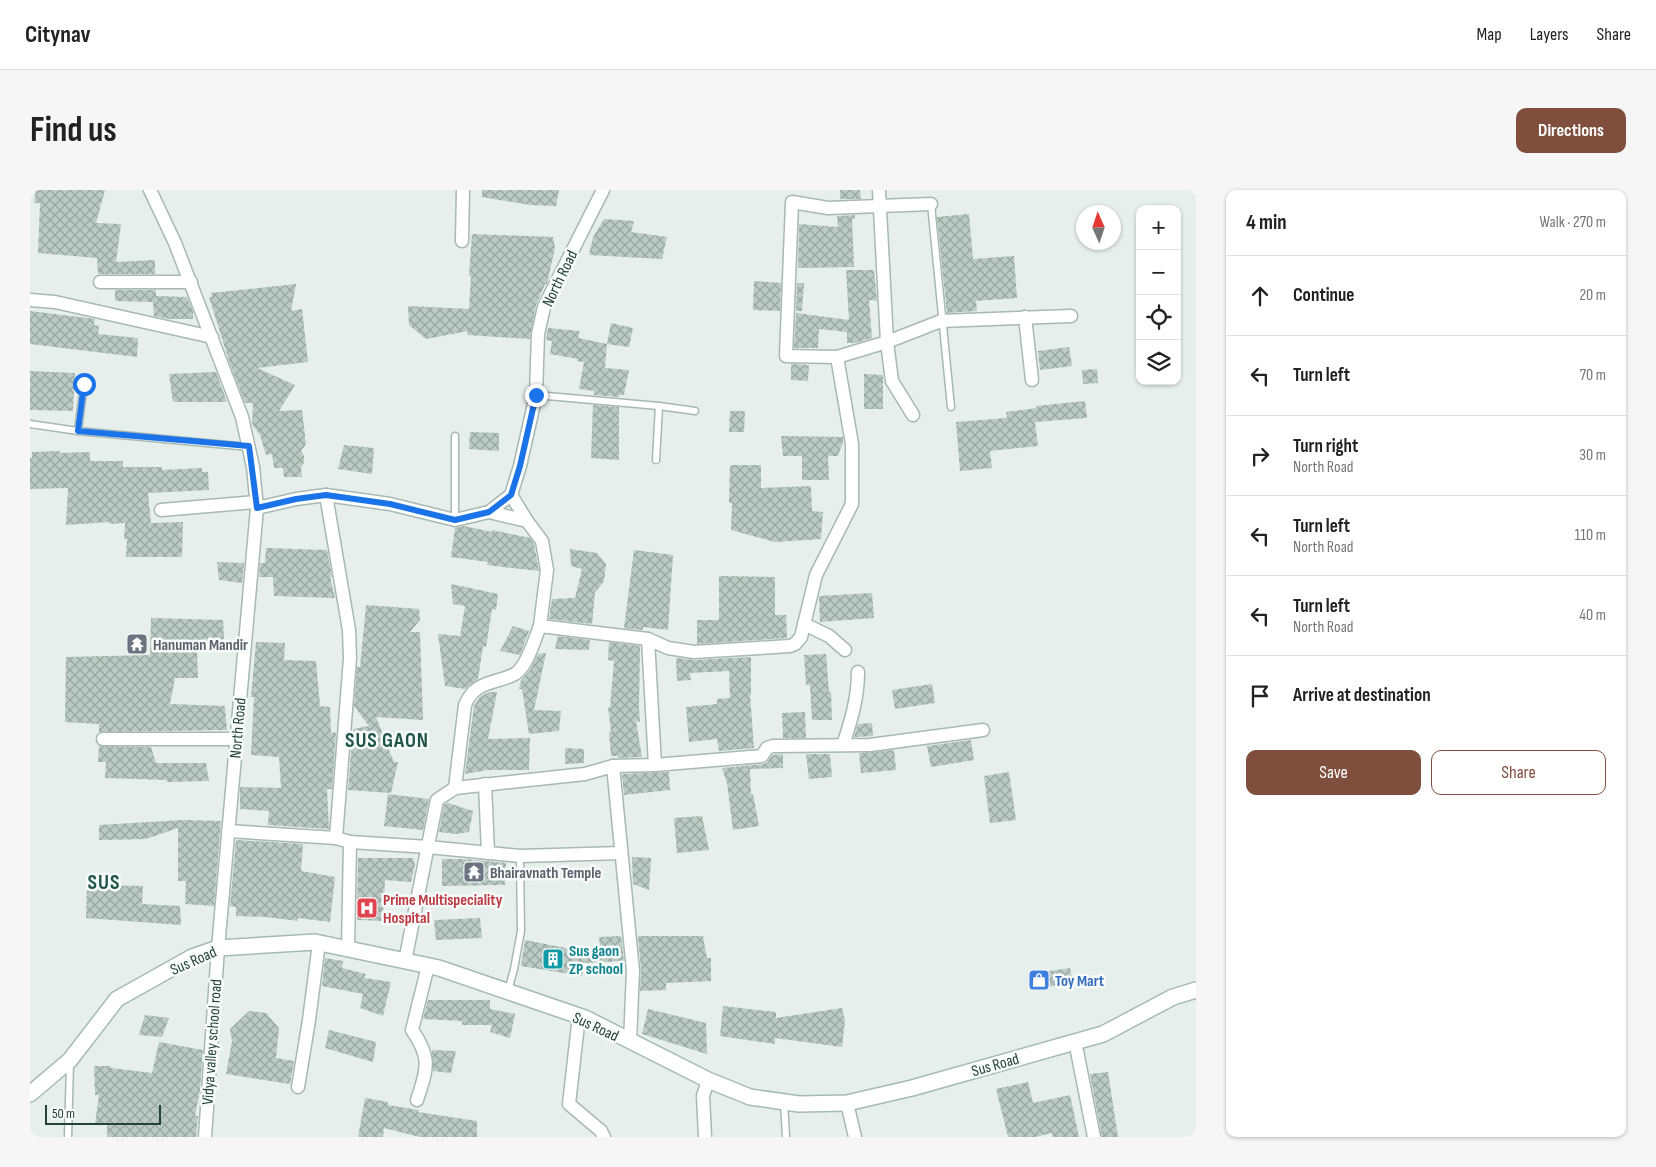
<!DOCTYPE html>
<html lang="en">
<head>
<meta charset="utf-8">
<style>
	:root { --surface:#fff; --page:#f6f6f6; --text:#222; --muted:#767676; --line:#e0e0e0; --accent:#804e3d }
	body { margin:0; font-family:"Sofia Sans Condensed",sans-serif; background:var(--page); color:var(--text) }
	.controls { position:absolute; right:15px; top:15px; display:grid; overflow:hidden; border-radius:10px; box-shadow:0 1px 4px #0004 }
	.controls button { width:45px; height:45px; display:grid; place-items:center; padding:0; border:0; border-bottom:1px solid var(--line); background:var(--surface); color:var(--text); font:25px sans-serif }
	.compass { position:absolute; left:1046px; top:15px; width:45px; height:45px; border-radius:50%; background:var(--surface); box-shadow:0 1px 4px #0004; rotate:357deg }
	.scale { position:absolute; left:15px; bottom:12px; width:116px; box-sizing:border-box; padding-left:5px; border:2px solid #24423a; border-top:0; font-size:14px; line-height:18px; white-space:nowrap; color:#24423a; -webkit-text-stroke:4px #f7fbf9; paint-order:stroke }
	.stop { position:absolute; width:15px; height:15px; margin:-11px; border:4px solid #1a73e8; border-radius:50%; background:#fff }
	.stop.end { background:#1a73e8; border-color:#fff; box-shadow:0 1px 5px #0008 }
	.list { margin:0; padding:0; list-style:none }
	h2 { display:flex; justify-content:space-between; align-items:center; height:65px; margin:0; padding:0 20px; font-size:21px }
	h2 small { font-size:16px; font-weight:400; color:var(--muted) }
	.list li { display:grid; grid-template-columns:32px 1fr auto; gap:15px; align-items:center; box-sizing:border-box; height:80px; padding:0 20px; border-top:1px solid var(--line) }
	.list b { display:block; font-size:19px; white-space:nowrap }
	.list p { margin:0; font-size:16px; white-space:nowrap; color:var(--muted) }
	.list em { font-size:16px; font-style:normal; color:var(--muted) }
	.actions { display:flex; gap:10px; padding:15px 20px }
	.actions a { flex:1; padding:11px 0; border:1px solid var(--accent); border-radius:10px; text-align:center; font-size:18px; color:var(--accent) }
	.actions .main { background:var(--accent); color:#fff }
	.icon { flex:none; width:28px; height:28px; fill:none; stroke:currentColor; stroke-width:2; stroke-linecap:round; stroke-linejoin:round }
	.map { position:relative; flex:none; width:1166px; height:947px; overflow:hidden; border-radius:10px }
	header { display:flex; align-items:center; gap:30px; box-sizing:border-box; height:70px; padding:0 25px; background:var(--surface); border-bottom:1px solid var(--line) }
	header strong { font-size:24px }
	nav { display:flex; gap:28px; margin-inline-start:auto; font-size:18px }
	.intro { display:flex; align-items:center; justify-content:space-between; box-sizing:border-box; height:120px; padding:0 30px }
	h1 { margin:0; font-size:35px }
	.button { padding:12px 22px; border-radius:10px; background:var(--accent); color:#fff; font-size:18px; font-weight:700 }
	main { display:flex; gap:30px; padding:0 30px }
	aside { flex:1; background:var(--surface); border-radius:10px; box-shadow:0 1px 4px #0004 }
	.map>svg:first-child { display:block }
</style>
</head>
<body>
<header>
<strong>Citynav</strong>
<nav><a>Map</a><a>Layers</a><a>Share</a></nav>
</header>
<div class="intro"><h1>Find us</h1><a class="button">Directions</a></div>
<main>
<div class="map">
<svg width="1166" height="947" viewBox="0 0 1166 947">
	<defs>
		<pattern id="building-cross-hatch" width="8" height="8" patternUnits="userSpaceOnUse" patternTransform="scale(1.25)"><rect width="8" height="8" fill="#bbcac4"/><path d="M0 0l8 8M0 8l8-8" fill="none" stroke="#98a6a0"/></pattern>
	</defs>
	<rect width="100%" height="100%" fill="#e6efeb"/>
	<g fill="url(#building-cross-hatch)">
		<path d="M6,0H75L66,33L91,34L86,72L125,70V84H68L67,68L8,63L10,13H4Z"/>
		<path d="M452,0H529L526,16L500,15L452,7Z"/>
		<path d="M810,0H830L831,9H810Z"/>
		<path d="M939,24L943,69L984,66L987,108L946,111L947,121L917,123L907,27Z"/>
		<path d="M825,25V29H822L824,77L768,78L769,34L808,37L807,26Z"/>
		<path d="M574,29L604,31L601,42L637,47L632,69L559,65L563,47Z"/>
		<path d="M442,44L523,47L525,58L517,94H515L506,115L500,149L437,145L438,141L396,149L379,135L378,116L439,119L441,86H439Z"/>
		<path d="M816,80H844L847,111L839,110L842,148L825,153H817V142L789,139L788,158H764L766,123L819,130Z"/>
		<path d="M724,91L751,93L750,121L723,120Z"/>
		<path d="M767,93H774L772,121H766Z"/>
		<path d="M266,94L261,121L272,119L278,172L227,178L265,195L249,221L272,220L276,254L271,261L274,266V272L271,278L272,287H254L253,278H244L242,264L236,265L230,245L222,234L223,213H215L200,174L179,107H182L181,103Z"/>
		<path d="M85,100H126V106L157,107L163,121V129H140L124,126L123,112L85,111Z"/>
		<path d="M0,121L65,129L64,135L69,136L68,144L108,148L107,167L0,154Z"/>
		<path d="M581,133L603,138L599,157L577,154Z"/>
		<path d="M518,138L550,141L548,148L577,154L575,178L599,180L594,205H589V207L564,205V201L549,199L554,172L547,171L548,169L520,164L522,151L516,150Z"/>
		<path d="M1039,157L1042,176L1010,180L1008,161Z"/>
		<path d="M761,174L779,175L778,191L761,190Z"/>
		<path d="M1067,179L1068,193L1053,194L1052,180Z"/>
		<path d="M0,181L45,183L43,221L0,220Z"/>
		<path d="M186,182L197,212H143L139,184Z"/>
		<path d="M834,184L853,185V219H834Z"/>
		<path d="M1055,211L1057,228L1005,232L1008,256L960,261L962,278L930,281L926,232L977,228L976,222L1007,218L1006,216Z"/>
		<path d="M563,215L589,217V270L561,268Z"/>
		<path d="M700,221H715L714,242H699Z"/>
		<path d="M440,242L469,243V261L439,259Z"/>
		<path d="M751,246L813,247V252L808,266H798L799,290H772V266H753Z"/>
		<path d="M314,255L344,258L342,284L308,279Z"/>
		<path d="M30,261V263L60,262V271H93V277H132V280L172,278V282H178L179,300L118,303L121,333L153,332L152,367H96L97,349H94L95,333L79,334L80,332L36,335L38,298L0,299V268H2V262Z"/>
		<path d="M700,275H731V298L781,296L782,321L793,322L791,349L745,352L701,340L702,313H699Z"/>
		<path d="M434,336L462,342V340L500,348L504,354L509,381L457,375L458,372L421,367L425,338Z"/>
		<path d="M236,358L297,360L302,387H300L305,408L244,406L243,387H229L230,373H235Z"/>
		<path d="M540,359L567,363L576,374L574,391L565,403L562,434L519,429L522,409L545,408L552,379L541,376Z"/>
		<path d="M604,360L643,365L638,440L613,437V440L594,438Z"/>
		<path d="M187,372L214,373L212,393L189,390Z"/>
		<path d="M689,386L745,387V425H756L757,448L667,454V430H689Z"/>
		<path d="M421,394L468,404L466,420L462,419L456,457L453,456L448,489L435,499L415,496L408,444L430,446L435,416L423,414Z"/>
		<path d="M842,403L844,428L790,432L789,406Z"/>
		<path d="M336,415L389,419L390,430L380,442H390L393,530L346,527L364,572H368L361,603L318,600L323,539L339,536L324,516L327,477H330Z"/>
		<path d="M121,428L193,430L194,450H202V462L167,461L168,488H145L140,514L195,516L197,540L69,542V534L35,532L36,467L120,465Z"/>
		<path d="M483,436L499,441L490,465L470,461Z"/>
		<path d="M528,446L560,450L559,460L525,459Z"/>
		<path d="M226,452L255,453L254,470L286,471L290,516L300,517L301,543L306,542L302,599H297L299,639L238,635L239,621L210,619V597L251,598L249,567L221,565L224,507H221Z"/>
		<path d="M579,452L610,456L609,518L610,532L606,531L612,567L588,568V566H581L579,542H581L578,517L580,518L584,471L578,470Z"/>
		<path d="M516,463L504,520L531,521L529,541L499,544L492,499H489L491,490L500,480L508,464Z"/>
		<path d="M796,464L799,502H801L802,530H782L780,495H776L774,465Z"/>
		<path d="M721,467V505H720L724,558L689,561L687,549L659,552L656,517L687,514V509L700,508L699,481L660,483L661,490L647,491L646,468L665,470Z"/>
		<path d="M902,494L905,513L865,519L862,500Z"/>
		<path d="M459,502H467L458,549L500,548L499,580H458L435,584L444,516L450,507Z"/>
		<path d="M775,522L776,548H753L752,523Z"/>
		<path d="M842,533L843,546L824,547L828,534Z"/>
		<path d="M941,550L944,570L901,577L897,556Z"/>
		<path d="M69,556L121,557L126,573H176L179,591L137,592V590L75,588L76,572H68Z"/>
		<path d="M535,558L554,559V573L535,574Z"/>
		<path d="M864,560L866,580L831,583L829,563Z"/>
		<path d="M753,564V578L720,579L721,604H723L729,636L703,640L697,593L692,578L733,574L737,573L742,565Z"/>
		<path d="M776,564H800L802,587L779,589Z"/>
		<path d="M639,582L640,600L594,605L592,584Z"/>
		<path d="M979,582L986,630L960,633L954,586Z"/>
		<path d="M358,604L399,609L393,640L354,636Z"/>
		<path d="M418,613L443,621L439,642L427,644L409,642L414,615Z"/>
		<path d="M672,626L679,660L647,663L644,628Z"/>
		<path d="M153,630L191,631L184,716L155,714L156,691H148V638L116,649L69,650V635Z"/>
		<path d="M206,650L273,654L271,681L305,687L300,732L268,728V731L236,727L206,726V717L200,716Z"/>
		<path d="M602,667L621,668L619,700L603,694Z"/>
		<path d="M328,668H383L385,674L381,692L355,690L353,731L327,730Z"/>
		<path d="M412,669H435L476,673L475,695L412,696Z"/>
		<path d="M57,695L113,696L112,714L150,716L151,735L56,728Z"/>
		<path d="M450,728L452,748L406,750L404,730Z"/>
		<path d="M591,746L594,771L554,773L552,786L491,776L495,750L571,765L569,747Z"/>
		<path d="M608,746H673L677,768H681V791L636,793V800L610,801L611,780Z"/>
		<path d="M295,768L313,771L312,778L336,784L334,788L361,792L353,826L330,818L333,804L292,796Z"/>
		<path d="M1040,778L1043,793L1002,799L999,784Z"/>
		<path d="M398,810H460V819L485,824L480,848L460,842L462,835H432V831L393,829Z"/>
		<path d="M693,816L746,822V828L812,818L815,831L812,857L745,848V854L690,846Z"/>
		<path d="M618,819L676,833L677,864L612,844Z"/>
		<path d="M219,821L236,823L249,838L246,868L264,871L260,894L196,884L202,851L200,839Z"/>
		<path d="M115,825L139,828L132,847L109,845Z"/>
		<path d="M299,840L346,852L343,872L295,858Z"/>
		<path d="M129,852L173,860L170,900L165,926H168L166,947H77V935L65,934L69,905H65L64,876H81V878L122,883Z"/>
		<path d="M402,860L426,861L421,883L403,881Z"/>
		<path d="M1078,882L1088,947H1072L1062,895L1060,884Z"/>
		<path d="M998,892L1003,913L1040,905L1049,947H1023L1022,943L1005,947H978L966,899Z"/>
		<path d="M335,908L358,912V915L389,920L388,922L447,931V947H390L354,938L353,947H328Z"/>
	</g>
	<g fill="none" stroke-linecap="round" stroke-linejoin="round">
		<g stroke="#a8b8b2" stroke-width="9">
			<g id="service">
				<path d="M901,14L921,217"/>
				<path d="M506,205L629,216L665,221"/>
				<path d="M0,234L48,241L219,257"/>
				<path d="M48,241L54,194"/>
				<path d="M425,246V330"/>
				<path d="M626,270L629,216"/>
				<path d="M478,801L484,779L491,741L490,666"/>
				<path d="M754,912L756,947"/>
				<path d="M38,947L40,873"/>
			</g>
		</g>
		<g stroke="#a8b8b2" stroke-width="15">
			<g id="minor">
				<path d="M120,0L145,53L212,227L223,277L227,318L188,758L175,947"/>
				<path d="M849,0L857,152L911,131L1041,126"/>
				<path d="M432,51L433,0"/>
				<path d="M70,92H161"/>
				<path d="M0,110L25,112L182,147"/>
				<path d="M995,127L1002,190"/>
				<path d="M883,225L862,191L857,152L807,167L756,166L762,12L798,18L901,14"/>
				<path d="M296,305L319,440L320,468L306,648"/>
				<path d="M481,305L497,331L512,351L517,380L510,436L618,449L625,575L583,576L603,781L600,852"/>
				<path d="M227,318L266,309L296,305L360,314L425,330L459,322L481,305L490,276L506,205L508,144L514,117L573,0"/>
				<path d="M131,320L227,312"/>
				<path d="M459,322L497,331"/>
				<path d="M774,434L799,446L815,460"/>
				<path d="M618,449L638,458L664,462L760,456L765,454L771,447L786,385L822,314V254L807,167"/>
				<path d="M73,549H206"/>
				<path d="M813,555C821,531 828,508 828,482"/>
				<path d="M625,575L732,566L737,558L743,556L840,555L953,540"/>
				<path d="M455,594L458,663"/>
				<path d="M425,598L435,515C445,490 466,494 485,484C497,477 505,448 510,436"/>
				<path d="M198,641L306,648L320,652L318,759"/>
				<path d="M320,652L398,657L490,666L591,663"/>
				<path d="M375,771L407,610L425,598L555,584L583,576"/>
				<path d="M549,826L539,914L571,941L574,947"/>
				<path d="M1045,851L1064,947"/>
				<path d="M268,897L279,830L289,753"/>
				<path d="M387,910C397,879 402,869 382,840L398,776"/>
				<path d="M817,913L825,947"/>
				<path d="M675,947L673,906L678,890"/>
			</g>
		</g>
		<g stroke="#a4bbb3" stroke-width="18">
			<path id="secondary" d="M0,904L40,870L87,809L162,767L188,758L285,752L409,778L555,828L678,890L720,907L769,914L817,913L882,898L1073,844L1143,807L1166,800"/>
		</g>
		<use href="#service" stroke="#fff" stroke-width="6"/>
		<use href="#minor" stroke="#fff" stroke-width="12"/>
		<use href="#secondary" stroke="#fff" stroke-width="15"/>
	</g>
	<g fill="none" stroke-linecap="round" stroke-linejoin="round">
		<path stroke="#1a73e8" stroke-width="6" d="M54,194L48,241L219,256L227,318L266,309L296,305L360,314L425,330L459,322L481,305L490,276L506,205"/>
	</g>
	<defs>
		<g id="temple-square" transform="scale(1.125)"><rect x="-9" y="-9" width="18" height="18" rx="4" fill="#6b7280" stroke="#f7fbf9"/><path d="M0-6L5-2H3V0L6.5 2.5H4V6H1.5V3h-3V6H-4V2.5H-6.5L-3 0V-2H-5Z" fill="#fff"/></g>
		<g id="hospital-square" transform="scale(1.125)"><rect x="-9" y="-9" width="18" height="18" rx="4" fill="#e0444e" stroke="#f7fbf9"/><path d="M-5-5h3v3.5h4V-5h3V5h-3V1.5h-4V5h-3Z" fill="#fff"/></g>
		<g id="building-square" transform="scale(1.125)"><rect x="-9" y="-9" width="18" height="18" rx="4" fill="#0f9aa8" stroke="#f7fbf9"/><path d="M-4-6H4V6H1V3H-1V6H-4ZM-2.5-4.3h1.7v1.8h-1.7ZM.8-4.3h1.7v1.8H.8ZM-2.5-1h1.7V.8h-1.7ZM.8-1h1.7V.8H.8Z" fill="#fff"/></g>
		<g id="shop-square" transform="scale(1.125)"><rect x="-9" y="-9" width="18" height="18" rx="4" fill="#3f7fe0" stroke="#f7fbf9"/><path d="M-5-2.5h2.3a2.7 3.5 0 0 1 5.4 0H5L5.5 6h-11ZM-1.5-2.5h3a1.5 2.3 0 0 0-3 0Z" fill="#fff"/></g>
	</defs>
	<g fill-rule="evenodd">
		<use href="#temple-square" x="107" y="454"/>
		<use href="#temple-square" x="444" y="682"/>
		<use href="#hospital-square" x="337" y="718"/>
		<use href="#building-square" x="523" y="769"/>
		<use href="#shop-square" x="1009" y="790"/>
	</g>
	<g text-anchor="middle" stroke-width="5" stroke-linejoin="round" paint-order="stroke">
		<g font-size="16" fill="#24423a" stroke="#f7fbf9">
			<text transform="translate(529 88) rotate(-64)" y="6">North Road</text>
			<text transform="translate(207 538) rotate(-85)" y="6">North Road</text>
			<text transform="translate(163 770) rotate(-24)" y="6">Sus Road</text>
			<text transform="translate(566 836) rotate(25)" y="6">Sus Road</text>
			<text transform="translate(181 852) rotate(-86)" y="6">Vidya valley school road</text>
			<text transform="translate(965 874) rotate(-16)" y="6">Sus Road</text>
		</g>
		<g font-size="16" font-weight="bold" fill="#5b616d" stroke="#f7fbf9" text-anchor="start">
			<text x="123" y="460">Hanuman Mandir</text>
			<text x="460" y="688">Bhairavnath Temple</text>
		</g>
		<g font-size="16" font-weight="bold" fill="#be3a42" stroke="#f7fbf9" text-anchor="start">
			<text x="353" y="715">Prime Multispeciality<tspan x="353" dy="18">Hospital</tspan></text>
		</g>
		<g font-size="16" font-weight="bold" fill="#0d838f" stroke="#f7fbf9" text-anchor="start">
			<text x="539" y="766">Sus gaon<tspan x="539" dy="18">ZP school</tspan></text>
		</g>
		<g font-size="16" font-weight="bold" fill="#366cbe" stroke="#f7fbf9" text-anchor="start">
			<text x="1025" y="796">Toy Mart</text>
		</g>
		<g font-size="21" font-weight="bold" letter-spacing="1" fill="#1f5548" stroke="#f7fbf9">
			<text x="357" y="557">SUS GAON</text>
			<text x="74" y="699">SUS</text>
		</g>
	</g>
</svg>
<div class="controls">
<button>+</button>
<button>−</button>
<button><svg class="icon" aria-label="locate" viewBox="0 0 24 24"><circle cx="12" cy="12" r="6"/><path d="M12 2v4M12 18v4M2 12h4M18 12h4"/></svg></button>
<button><svg class="icon" aria-label="layers" viewBox="0 0 24 24"><path d="M12 4l9 5-9 5-9-5zM3 14l9 5 9-5"/></svg></button>
</div>
<svg class="compass" viewBox="-18 -18 36 36"><path d="M0-13l5 13h-10z" fill="#e53935"/><path d="M0 13l5-13h-10z" fill="#767676"/></svg>
<div class="scale">50 m</div>
<div class="stop" style="left:54px;top:194px"></div>
<div class="stop end" style="left:506px;top:205px"></div>
</div>
<aside>
<h2>4 min<small>Walk · 270 m</small></h2>
<ul class="list">
<li><svg class="icon" aria-label="ahead" viewBox="0 0 24 24"><path d="M12 20V5M6 11l6-6 6 6"/></svg><div><b>Continue</b></div><em>20 m</em></li>
<li><svg class="icon" aria-label="left" viewBox="0 0 24 24"><path d="M17 20v-9H6M10 6l-5 5 5 5"/></svg><div><b>Turn left</b></div><em>70 m</em></li>
<li><svg class="icon" aria-label="right" viewBox="0 0 24 24"><path d="M7 20v-9h11M14 6l5 5-5 5"/></svg><div><b>Turn right</b><p>North Road</p></div><em>30 m</em></li>
<li><svg class="icon" aria-label="left" viewBox="0 0 24 24"><path d="M17 20v-9H6M10 6l-5 5 5 5"/></svg><div><b>Turn left</b><p>North Road</p></div><em>110 m</em></li>
<li><svg class="icon" aria-label="left" viewBox="0 0 24 24"><path d="M17 20v-9H6M10 6l-5 5 5 5"/></svg><div><b>Turn left</b><p>North Road</p></div><em>40 m</em></li>
<li><svg class="icon" aria-label="arrive" viewBox="0 0 24 24"><path d="M6 21V4h12l-3 4 3 4H6"/></svg><div><b>Arrive at destination</b></div></li>
</ul>
<div class="actions"><a class="main">Save</a><a>Share</a></div>
</aside>
</main>
</body>
</html>
